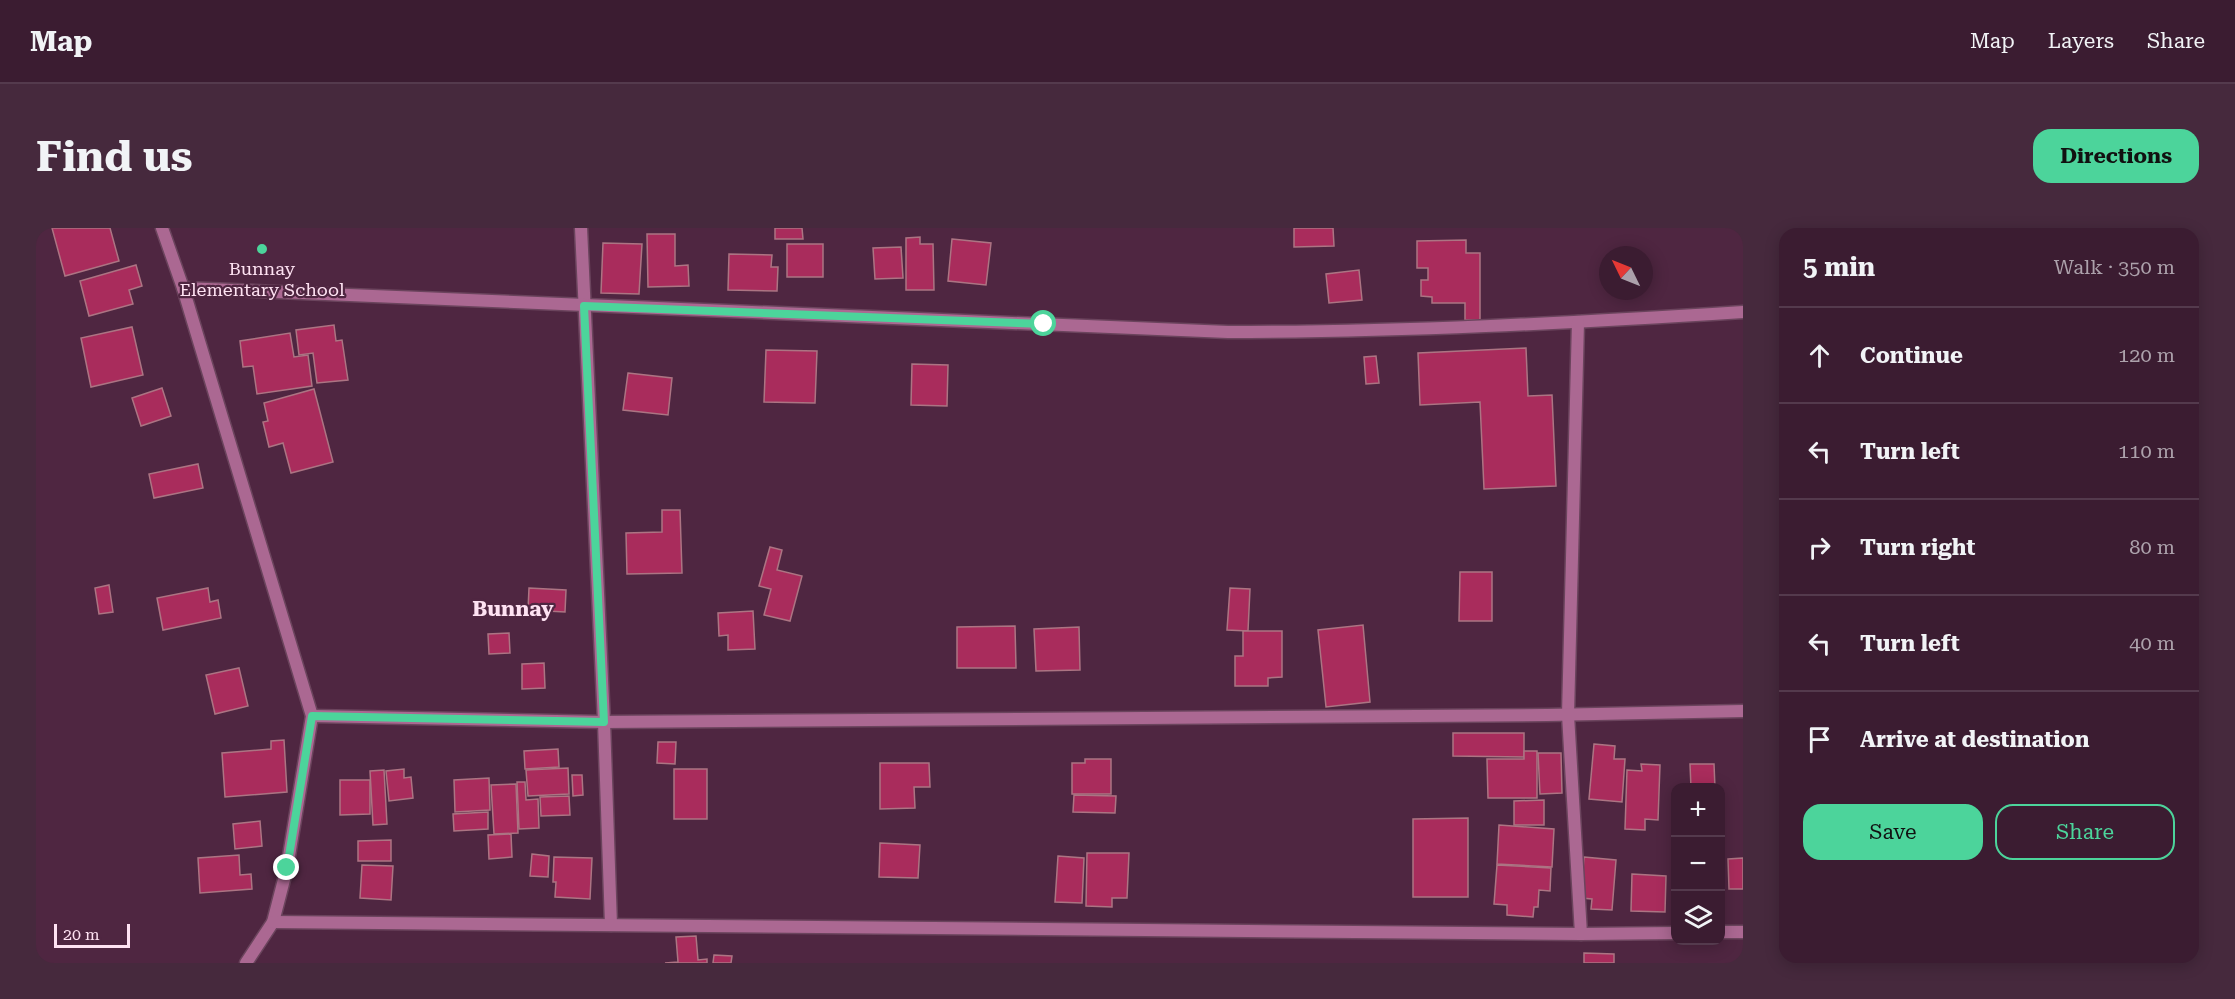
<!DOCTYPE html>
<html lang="en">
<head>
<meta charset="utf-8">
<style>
	:root { --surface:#3b1c31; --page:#46293d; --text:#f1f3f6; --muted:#aca1ab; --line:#543a4d; --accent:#4cd49b }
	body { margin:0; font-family:"Roboto Serif",serif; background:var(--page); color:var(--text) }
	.controls { position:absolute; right:18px; bottom:18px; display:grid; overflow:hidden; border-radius:12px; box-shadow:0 3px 15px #0003 }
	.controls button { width:54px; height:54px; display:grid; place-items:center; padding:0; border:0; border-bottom:2px solid var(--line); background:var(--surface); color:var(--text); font:30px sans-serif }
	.compass { position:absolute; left:1563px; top:18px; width:54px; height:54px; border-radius:50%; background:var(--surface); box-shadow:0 3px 15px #0003; rotate:313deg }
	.scale { position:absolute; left:18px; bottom:15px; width:76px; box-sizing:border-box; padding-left:6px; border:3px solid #fee2f2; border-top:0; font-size:16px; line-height:21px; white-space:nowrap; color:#fee2f2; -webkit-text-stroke:4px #4f2641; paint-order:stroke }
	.stop { position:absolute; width:18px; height:18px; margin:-14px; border:4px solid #4cd49b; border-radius:50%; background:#fff }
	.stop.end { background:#4cd49b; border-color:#fff; box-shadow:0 2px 6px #0008 }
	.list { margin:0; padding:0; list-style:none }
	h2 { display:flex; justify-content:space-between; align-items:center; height:78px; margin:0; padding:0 24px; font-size:26px }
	h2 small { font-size:20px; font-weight:400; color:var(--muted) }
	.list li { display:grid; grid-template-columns:39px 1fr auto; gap:18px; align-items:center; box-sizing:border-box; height:96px; padding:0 24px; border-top:2px solid var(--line) }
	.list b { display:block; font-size:22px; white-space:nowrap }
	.list em { font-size:20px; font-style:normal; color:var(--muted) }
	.actions { display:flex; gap:12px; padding:18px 24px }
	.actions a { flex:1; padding:14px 0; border:2px solid var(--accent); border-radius:18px; text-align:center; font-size:21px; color:var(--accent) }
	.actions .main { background:var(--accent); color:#111 }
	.icon { flex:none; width:33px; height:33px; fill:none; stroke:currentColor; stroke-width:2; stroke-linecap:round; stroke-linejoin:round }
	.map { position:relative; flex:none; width:1707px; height:735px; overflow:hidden; border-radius:18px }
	header { display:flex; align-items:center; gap:36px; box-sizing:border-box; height:84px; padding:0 30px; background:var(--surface); border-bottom:2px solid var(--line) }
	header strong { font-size:28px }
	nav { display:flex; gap:33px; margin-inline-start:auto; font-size:21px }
	.intro { display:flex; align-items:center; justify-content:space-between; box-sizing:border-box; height:144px; padding:0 36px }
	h1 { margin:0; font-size:42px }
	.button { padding:15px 27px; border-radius:18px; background:var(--accent); color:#111; font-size:21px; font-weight:700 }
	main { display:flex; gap:36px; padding:0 36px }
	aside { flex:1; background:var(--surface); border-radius:18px; box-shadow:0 3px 15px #0003 }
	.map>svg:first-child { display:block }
</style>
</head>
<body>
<header>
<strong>Map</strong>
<nav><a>Map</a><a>Layers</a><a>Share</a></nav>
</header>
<div class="intro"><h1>Find us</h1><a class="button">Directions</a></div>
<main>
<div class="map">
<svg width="1707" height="735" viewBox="0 0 1707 735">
	<rect width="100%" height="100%" fill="#4f2641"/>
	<g fill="#a92c5c" stroke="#ac7483" stroke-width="1.5">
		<path d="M16,0H74L83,33L29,48Z"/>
		<path d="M739,0H766L767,11H739Z"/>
		<path d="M1258,0H1297L1298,18L1258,19Z"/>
		<path d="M611,6H639V38L652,37L653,58L612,59Z"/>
		<path d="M884,9V16H897L898,62H870V10Z"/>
		<path d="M916,11L955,15L950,57L912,53Z"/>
		<path d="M1430,12V25H1444V92H1429V75H1396V69L1385,68V52H1392V40H1381V13Z"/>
		<path d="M567,15L606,16L603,66L565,65Z"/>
		<rect x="751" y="16" width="36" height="33"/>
		<path d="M865,19L867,50L839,51L837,20Z"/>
		<path d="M693,26L736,27L735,39H742L741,63L692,62Z"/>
		<path d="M100,37L106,58L93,62L97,76L53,88L44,53Z"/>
		<path d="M1323,42L1326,72L1293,75L1290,46Z"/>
		<path d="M298,97L300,113L306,112L312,152L281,155L277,125L263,127L260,102Z"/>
		<path d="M96,99L107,147L55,159L45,110Z"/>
		<path d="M254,105L258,129L272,127L276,158L221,166L217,138L207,139L204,113Z"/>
		<path d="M1490,120L1492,168L1516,167L1520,258L1448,261L1444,174L1384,177L1382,125Z"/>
		<path d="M730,122L781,123L779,175L728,174Z"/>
		<path d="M1340,128L1343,155L1330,156L1328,129Z"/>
		<path d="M876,136L912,137L911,178L875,177Z"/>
		<path d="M592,145L636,150L632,187L587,182Z"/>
		<path d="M126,160L135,188L105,198L96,170Z"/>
		<path d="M278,161L297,234L255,245L247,215L233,219L227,194L232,193L228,175Z"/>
		<path d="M162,236L167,260L118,270L113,246Z"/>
		<path d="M626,282H644L646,345L591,346L590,305L626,304Z"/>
		<path d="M734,319L746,322L741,342L766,348L754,393L728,387L735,361L723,358Z"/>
		<path d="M1424,344H1456V393H1423Z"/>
		<path d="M73,357L77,384L63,386L59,360Z"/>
		<path d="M172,360L174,374L182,372L185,390L127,402L121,370Z"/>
		<path d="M493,360L530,362L529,384L492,382Z"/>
		<path d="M1194,360L1214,361L1212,403L1191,402Z"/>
		<path d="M717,383L719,421L692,422V407L683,408L682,385Z"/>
		<path d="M1327,397L1334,474L1290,479L1282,402Z"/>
		<path d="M979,398L980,440H921V399Z"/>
		<path d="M1043,399L1044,442L1000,443L998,401Z"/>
		<path d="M1207,403H1246V449L1232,450V458H1199V428H1207Z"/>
		<path d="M473,405L474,425L453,426L452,406Z"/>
		<path d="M508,435L509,460L486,461V436Z"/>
		<path d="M203,440L212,478L179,486L170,447Z"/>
		<path d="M1417,505H1488V529L1417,528Z"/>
		<path d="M248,512L251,564L189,569L186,525L235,521V513Z"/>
		<path d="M622,514H640L639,536L621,535Z"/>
		<path d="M1558,516L1579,518L1578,531H1589L1586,574L1553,571Z"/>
		<path d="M522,521L523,539L489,541L488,523Z"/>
		<path d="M1488,523H1501V570H1452L1451,531H1488Z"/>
		<path d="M1502,525H1525L1526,565L1504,566Z"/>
		<path d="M1049,531H1075V566H1036V535H1049Z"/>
		<path d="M844,535H893L894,559H878L879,580L844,581Z"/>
		<path d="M1605,536L1624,537L1622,592L1609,591V602L1589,601L1591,542L1606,543Z"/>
		<path d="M1654,536H1678L1679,560H1655Z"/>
		<path d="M532,540L533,566L492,568L490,542Z"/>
		<path d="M368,541V550L375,549L377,570L353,573L350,543Z"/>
		<rect x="638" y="541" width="33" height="50"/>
		<path d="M348,542L351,596L337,597L334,543Z"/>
		<path d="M536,547H546L547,567L537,568Z"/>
		<path d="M453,550L454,582L419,584L418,552Z"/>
		<path d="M304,552H334V586L304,587Z"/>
		<path d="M481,554H489L490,572L502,571L503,600L483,601Z"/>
		<path d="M480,556L482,605L458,606L455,557Z"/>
		<path d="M1038,567L1080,568L1079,585L1037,584Z"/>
		<path d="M533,568L534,587L505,588L504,569Z"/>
		<path d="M1508,572V597H1478V573Z"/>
		<path d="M452,584V601L418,603L417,586Z"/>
		<path d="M1432,590V669H1377V591Z"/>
		<path d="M224,593L226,618L199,621L197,596Z"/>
		<path d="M1463,597L1518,601L1516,639L1461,636Z"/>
		<path d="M475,606L476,629L453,631L452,607Z"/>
		<path d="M355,612V633H322V613Z"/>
		<path d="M844,615L884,617L882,650L843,649Z"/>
		<path d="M1051,625H1093L1091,670H1076V679L1050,678Z"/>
		<path d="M496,626L513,628L512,649L494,648Z"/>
		<path d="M203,627L204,647L215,646L216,661L164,665L162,630Z"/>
		<path d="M1022,628L1048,630L1046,675L1019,674Z"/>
		<path d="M518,629L556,630L554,671L519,669L520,654H517Z"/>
		<path d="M1548,629L1580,632L1576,682L1555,681L1556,671L1545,670Z"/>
		<path d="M1707,630V661H1693L1692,631Z"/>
		<path d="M326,637L357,638L355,672L324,670Z"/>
		<path d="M1461,637L1515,640L1514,663L1503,662L1502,679H1498L1497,689L1471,687V677L1458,676Z"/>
		<path d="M1596,646L1630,648L1629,684L1595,683Z"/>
		<path d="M660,708L662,732L671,731V735H629L642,734L640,709Z"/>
		<path d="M1548,725L1578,726V735H1548Z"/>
		<path d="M678,727L696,728L695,735H677Z"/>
	</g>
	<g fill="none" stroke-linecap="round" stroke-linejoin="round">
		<g stroke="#6b445d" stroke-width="15">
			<g id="street">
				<path d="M126,0L147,60L276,488L251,640L237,694L210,735"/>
				<path d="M545,0L568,494L575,697"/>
				<path d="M147,60L1192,104C1364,104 1535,95 1707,84"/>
				<path d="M1542,94L1532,487L1545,706"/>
				<path d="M276,488L568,494L1511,487L1707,483"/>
				<path d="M237,694L1545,706L1640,705"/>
				<path d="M1684,704H1707"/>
			</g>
		</g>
		<use href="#street" stroke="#ab6892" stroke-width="12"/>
	</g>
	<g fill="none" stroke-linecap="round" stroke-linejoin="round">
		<path stroke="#4cd49b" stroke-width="8" d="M251,640L276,488L568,494L548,78L1008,96"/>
	</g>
	<circle fill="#4cd49b" stroke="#4f2641" stroke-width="2" cx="226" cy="21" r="6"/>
	<g text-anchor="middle" stroke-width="4.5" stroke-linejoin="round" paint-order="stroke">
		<g font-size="18" fill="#fee2f2" stroke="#4f2641">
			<text x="226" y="47">Bunnay<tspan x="226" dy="21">Elementary School</tspan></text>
		</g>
		<g font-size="21" font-weight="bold" fill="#fee2f2" stroke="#4f2641">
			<text x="477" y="388">Bunnay</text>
		</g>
	</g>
</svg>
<div class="controls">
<button>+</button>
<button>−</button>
<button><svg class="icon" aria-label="layers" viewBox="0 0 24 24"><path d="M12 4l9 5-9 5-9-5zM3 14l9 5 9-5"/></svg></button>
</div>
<svg class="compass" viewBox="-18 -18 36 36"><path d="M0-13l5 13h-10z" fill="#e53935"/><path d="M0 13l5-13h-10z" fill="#aca1ab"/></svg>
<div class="scale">20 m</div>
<div class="stop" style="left:1008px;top:96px"></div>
<div class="stop end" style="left:251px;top:640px"></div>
</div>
<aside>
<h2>5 min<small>Walk · 350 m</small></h2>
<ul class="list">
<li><svg class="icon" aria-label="ahead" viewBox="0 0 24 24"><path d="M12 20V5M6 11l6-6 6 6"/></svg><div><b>Continue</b></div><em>120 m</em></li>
<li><svg class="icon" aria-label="left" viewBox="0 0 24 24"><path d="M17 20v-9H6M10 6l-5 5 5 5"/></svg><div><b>Turn left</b></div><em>110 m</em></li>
<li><svg class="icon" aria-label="right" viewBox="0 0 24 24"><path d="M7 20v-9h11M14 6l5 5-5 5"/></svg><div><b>Turn right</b></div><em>80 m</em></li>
<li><svg class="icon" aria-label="left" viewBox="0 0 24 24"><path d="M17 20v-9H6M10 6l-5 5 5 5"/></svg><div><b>Turn left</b></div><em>40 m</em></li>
<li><svg class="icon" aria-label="arrive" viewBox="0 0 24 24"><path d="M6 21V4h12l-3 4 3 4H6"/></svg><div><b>Arrive at destination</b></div></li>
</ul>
<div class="actions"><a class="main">Save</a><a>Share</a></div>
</aside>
</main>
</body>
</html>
